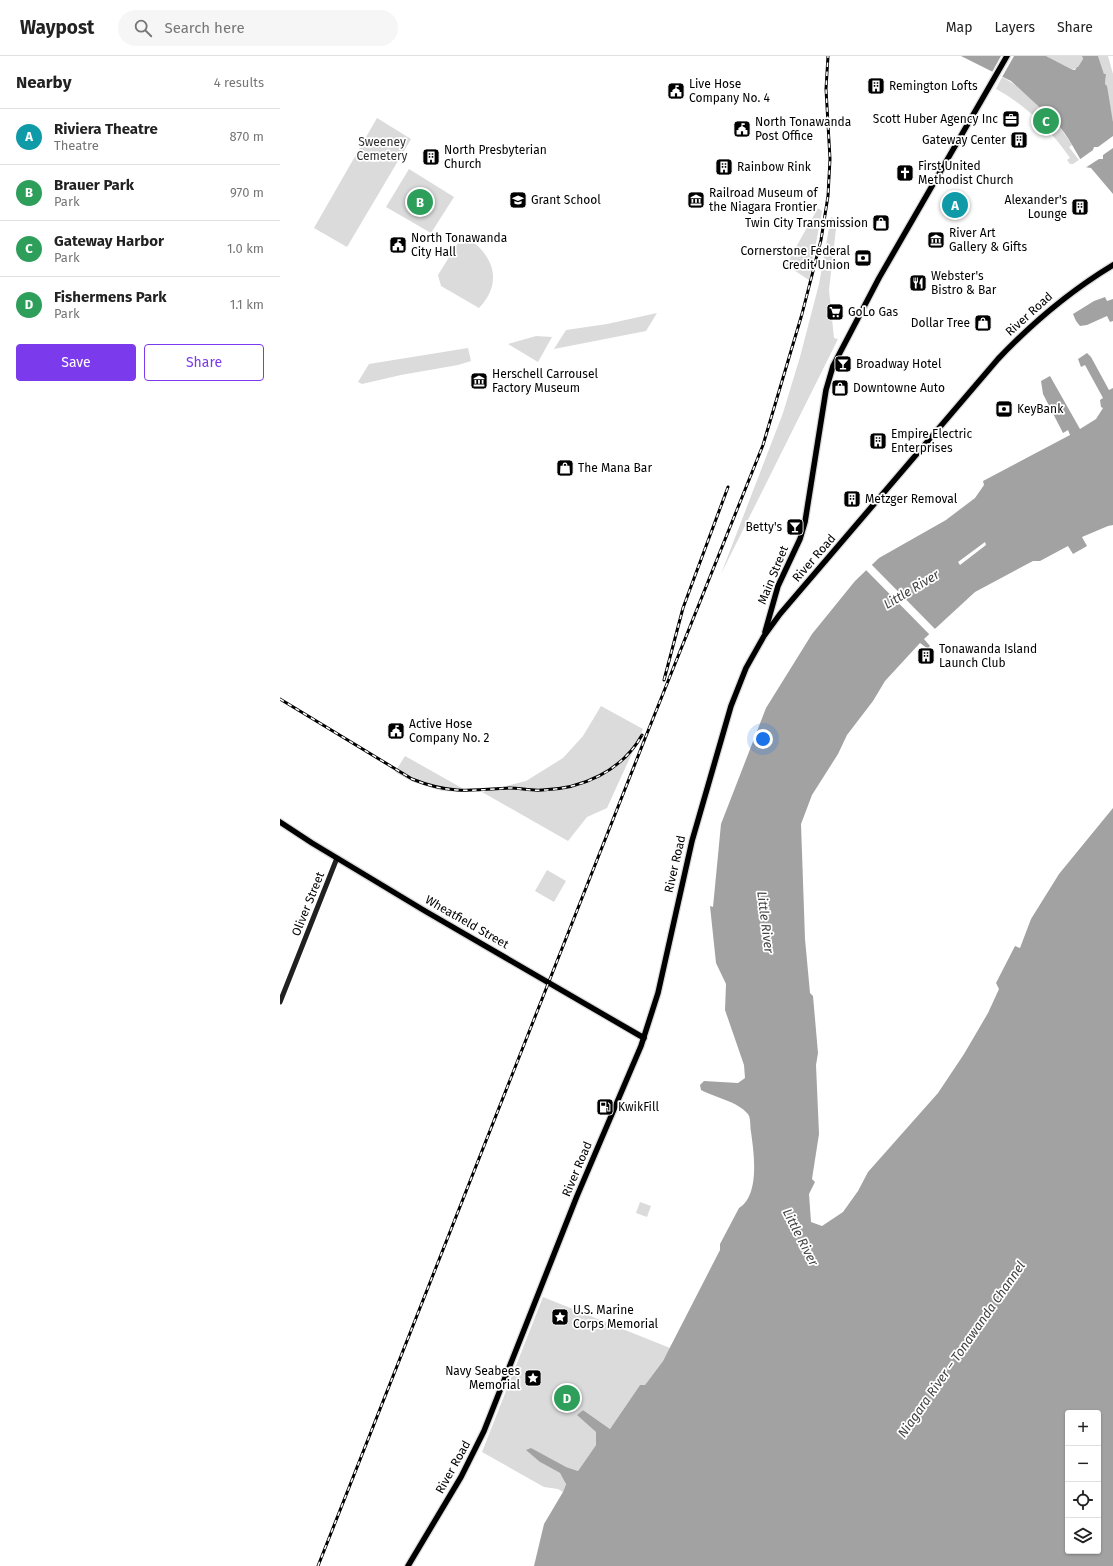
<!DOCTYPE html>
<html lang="en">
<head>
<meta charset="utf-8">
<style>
	:root { --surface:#fff; --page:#f6f6f6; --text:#222; --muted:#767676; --line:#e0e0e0; --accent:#7c3aed }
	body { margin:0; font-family:"Fira Sans",sans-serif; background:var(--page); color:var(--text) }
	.controls { position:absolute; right:12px; bottom:12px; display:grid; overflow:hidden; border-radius:4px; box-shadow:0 1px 3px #0004 }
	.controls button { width:36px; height:36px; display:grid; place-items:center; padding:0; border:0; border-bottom:1px solid var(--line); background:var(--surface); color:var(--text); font:20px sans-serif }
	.you { position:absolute; left:483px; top:683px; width:14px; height:14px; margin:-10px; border:3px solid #fff; border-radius:50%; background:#1a73e8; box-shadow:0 0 0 6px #1a73e833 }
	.badge { display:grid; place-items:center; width:26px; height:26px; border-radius:50%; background:var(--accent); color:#fff; font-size:13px; font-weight:700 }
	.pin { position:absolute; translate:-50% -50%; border:2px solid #fff; box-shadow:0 1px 4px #0006 }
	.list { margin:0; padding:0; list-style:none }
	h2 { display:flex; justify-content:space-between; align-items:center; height:52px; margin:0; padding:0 16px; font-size:17px }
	h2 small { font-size:13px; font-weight:400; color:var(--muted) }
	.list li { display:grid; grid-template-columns:26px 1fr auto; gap:12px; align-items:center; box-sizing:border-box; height:56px; padding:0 16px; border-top:1px solid var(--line) }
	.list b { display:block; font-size:15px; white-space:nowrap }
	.list p { margin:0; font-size:13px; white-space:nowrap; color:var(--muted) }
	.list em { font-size:13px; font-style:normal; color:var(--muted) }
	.actions { display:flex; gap:8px; padding:12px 16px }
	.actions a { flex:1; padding:9px 0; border:1px solid var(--accent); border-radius:4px; text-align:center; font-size:14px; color:var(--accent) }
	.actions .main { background:var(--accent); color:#fff }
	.icon { flex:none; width:22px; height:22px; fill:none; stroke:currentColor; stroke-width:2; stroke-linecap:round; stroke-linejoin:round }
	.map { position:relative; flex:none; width:833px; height:1510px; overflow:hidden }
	header { display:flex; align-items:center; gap:24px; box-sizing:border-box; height:56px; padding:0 20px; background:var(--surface); border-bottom:1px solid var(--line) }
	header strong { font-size:19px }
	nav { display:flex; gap:22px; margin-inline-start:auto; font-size:14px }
	.search { width:280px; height:36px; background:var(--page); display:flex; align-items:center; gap:10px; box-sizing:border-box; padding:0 14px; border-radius:22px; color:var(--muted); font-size:15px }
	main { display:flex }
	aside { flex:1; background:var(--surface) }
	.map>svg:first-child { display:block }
</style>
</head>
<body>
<header>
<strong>Waypost</strong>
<div class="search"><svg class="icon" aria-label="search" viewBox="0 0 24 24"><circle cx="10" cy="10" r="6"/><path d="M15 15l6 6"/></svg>Search here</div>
<nav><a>Map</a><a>Layers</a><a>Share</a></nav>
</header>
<main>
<aside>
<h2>Nearby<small>4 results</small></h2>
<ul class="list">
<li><span class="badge" style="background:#0f9aa8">A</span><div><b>Riviera Theatre</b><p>Theatre</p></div><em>870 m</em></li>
<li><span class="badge" style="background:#2e9e5b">B</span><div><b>Brauer Park</b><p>Park</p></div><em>970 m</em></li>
<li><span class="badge" style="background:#2e9e5b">C</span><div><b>Gateway Harbor</b><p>Park</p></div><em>1.0 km</em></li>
<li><span class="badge" style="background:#2e9e5b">D</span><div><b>Fishermens Park</b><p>Park</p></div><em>1.1 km</em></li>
</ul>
<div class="actions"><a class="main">Save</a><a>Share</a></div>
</aside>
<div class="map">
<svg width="833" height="1510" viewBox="0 0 833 1510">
	<rect width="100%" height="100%" fill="#fff"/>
	<g fill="#dbdbdb">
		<path d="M766,0H802L803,3L798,11L793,14Z"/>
		<path d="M818,0H828L833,18V66L826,30L825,28L826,18H824Z"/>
		<path d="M722,21C741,31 756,47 770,62L769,63L771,62L779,70L792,89L789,91L799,104L793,108H790L787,104L790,102C771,74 746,49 716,33Z"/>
		<path d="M97,62L131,83L67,191L34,172Z"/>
		<path d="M129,113L174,141L151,177L106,151Z"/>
		<path d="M538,152L542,155L529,224L506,209Z"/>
		<path d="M551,161L557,164L549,234L554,282L558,283L441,518L503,357L520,301L539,228Z"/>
		<path d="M183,179C212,196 225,225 199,252L161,230L158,219Z"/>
		<path d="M377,257L366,275L274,293L286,274L327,268Z"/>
		<path d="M256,280L272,281L258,306L228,288Z"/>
		<path d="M188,292L191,305L178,309L121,319L82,328L78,326L89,308Z"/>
		<path d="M321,650L363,673L327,752L307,761L288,785L202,736L246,725L283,702L303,680Z"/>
		<path d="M125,700L189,736L162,735L133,726L115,716Z"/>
		<path d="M267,814L286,825L274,846L255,835Z"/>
		<path d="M360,1146L371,1150L367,1161L356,1157Z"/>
		<path d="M263,1241L390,1292L383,1305L365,1329H360L330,1373L303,1354L298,1359L316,1376V1389L298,1415L286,1411L260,1406L280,1417L286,1427L283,1436L278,1433L264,1431L202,1396Z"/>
	</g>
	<g fill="#a2a2a2" fill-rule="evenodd">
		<path d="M681,0H766L793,14H795L797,11H798L803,3L802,0H818L824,18H826L825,28L827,30L833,66V138L811,112L805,111C799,102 783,69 774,67L775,66L772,62L769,63L770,61L731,25Z"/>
		<path d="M825,241L827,245L833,243V265L830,266L827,260L807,269L800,270L796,265L793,258L814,245Z"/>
		<path d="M807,297L811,301L829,334L833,332V469L828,470L802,481L807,490L793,498L788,490L760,505H753L695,536L644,583L650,590L648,593L640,587L605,625L593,645L567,679L558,698L532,739L521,768L525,883L530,937L533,940L538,997L536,1009L539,1078L532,1123L535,1126L529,1138L531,1166L542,1170L563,1156L578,1135L588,1116L658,1037L684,998L708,957L719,933L716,927L735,890L740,892L751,863L779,818L833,752V1510H254L264,1468L283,1436L286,1428L280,1417L260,1406L246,1394L251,1392L286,1411L298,1415L316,1389V1376L297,1359L303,1354L330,1373L360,1329H365L383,1305L440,1194V1188L459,1152C480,1139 474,1097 471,1076C470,1071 471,1062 468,1058C457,1045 436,1042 421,1034L420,1029L424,1025L458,1027L465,1022L464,1009L445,954L446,928L436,907L430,850L433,851L441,768L486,652L532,578L575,525L599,502L666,464L695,442L704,429L703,425L790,379L788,374L783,377L763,338L761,325L770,320L800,373L816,363L823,352L821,351L820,344L823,342L805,309L801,311L798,303ZM788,1357H818V1495H788Z"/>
	</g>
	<g fill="#fff">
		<path d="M721,0H734L721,23L711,18Z"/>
		<path d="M833,80V92L823,99V103H819L805,112L799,104L813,94L814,91H818Z"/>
		<path d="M705,486L706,489L680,509L678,506Z"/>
		<path d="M590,507L656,574L651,580L585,513Z"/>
	</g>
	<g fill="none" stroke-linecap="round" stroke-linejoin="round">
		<g stroke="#dbdbdb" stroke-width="8">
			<g id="primary">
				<path d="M485,576L498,530L520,483L525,466L546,334L553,310L599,222L727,0"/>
				<path d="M0,766L32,787L145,855L364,982"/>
				<path d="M128,1510L181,1421L204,1375L297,1140L361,990L378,937L412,785L451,650L466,612L484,580L500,558L718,303C753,266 790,235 833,209"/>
			</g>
		</g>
		<path stroke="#212121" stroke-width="5" d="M0,946L57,802"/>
		<use href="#primary" stroke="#000" stroke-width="5.5"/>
		<g stroke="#000" stroke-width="3">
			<g id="rail">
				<path d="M384,624L403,552L448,431"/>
				<path d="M0,643L132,723C147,729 161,733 177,734C194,735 212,733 229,732C240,732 251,735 262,734C302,733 342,715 362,679"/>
				<path d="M38,1510L366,680L483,389L522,258L541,184L548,140L550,103L546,33L548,0"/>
			</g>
		</g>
		<use href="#rail" stroke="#fff" stroke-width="1.5" stroke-dasharray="4.5" stroke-linecap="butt"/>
	</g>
	<defs>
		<g id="building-square" transform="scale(0.9)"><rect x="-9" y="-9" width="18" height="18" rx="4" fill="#000" stroke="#fff"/><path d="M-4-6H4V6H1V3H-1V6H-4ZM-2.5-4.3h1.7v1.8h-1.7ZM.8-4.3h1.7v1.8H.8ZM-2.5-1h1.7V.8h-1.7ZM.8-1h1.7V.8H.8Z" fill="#fff"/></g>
		<g id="civic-square" transform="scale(0.9)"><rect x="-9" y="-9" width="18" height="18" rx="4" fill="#000" stroke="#fff"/><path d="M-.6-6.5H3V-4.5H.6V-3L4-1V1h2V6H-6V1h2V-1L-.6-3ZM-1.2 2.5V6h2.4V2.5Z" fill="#fff"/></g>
		<g id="office-square" transform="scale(0.9)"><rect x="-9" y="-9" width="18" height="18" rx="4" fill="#000" stroke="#fff"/><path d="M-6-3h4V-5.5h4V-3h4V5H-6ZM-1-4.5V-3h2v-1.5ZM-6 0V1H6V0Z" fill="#fff"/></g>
		<g id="church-square" transform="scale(0.9)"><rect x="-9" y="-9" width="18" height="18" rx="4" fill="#000" stroke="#fff"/><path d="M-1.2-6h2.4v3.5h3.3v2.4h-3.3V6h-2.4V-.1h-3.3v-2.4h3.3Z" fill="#fff"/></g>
		<g id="school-square" transform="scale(0.9)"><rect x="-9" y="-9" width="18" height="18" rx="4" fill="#000" stroke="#fff"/><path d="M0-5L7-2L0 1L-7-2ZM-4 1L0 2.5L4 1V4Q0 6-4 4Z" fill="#fff"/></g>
		<g id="museum-square" transform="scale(0.9)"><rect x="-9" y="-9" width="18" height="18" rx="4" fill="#000" stroke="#fff"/><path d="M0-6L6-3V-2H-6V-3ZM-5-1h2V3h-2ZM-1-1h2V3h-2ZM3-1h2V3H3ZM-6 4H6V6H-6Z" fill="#fff"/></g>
		<g id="shop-square" transform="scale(0.9)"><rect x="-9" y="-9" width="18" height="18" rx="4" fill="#000" stroke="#fff"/><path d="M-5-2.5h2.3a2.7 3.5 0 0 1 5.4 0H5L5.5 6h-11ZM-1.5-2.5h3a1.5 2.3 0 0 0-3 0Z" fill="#fff"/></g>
		<g id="bank-square" transform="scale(0.9)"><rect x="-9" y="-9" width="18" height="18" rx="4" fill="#000" stroke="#fff"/><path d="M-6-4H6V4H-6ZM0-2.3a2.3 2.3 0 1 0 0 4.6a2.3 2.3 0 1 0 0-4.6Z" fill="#fff"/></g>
		<g id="restaurant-square" transform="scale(0.9)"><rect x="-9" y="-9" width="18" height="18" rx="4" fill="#000" stroke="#fff"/><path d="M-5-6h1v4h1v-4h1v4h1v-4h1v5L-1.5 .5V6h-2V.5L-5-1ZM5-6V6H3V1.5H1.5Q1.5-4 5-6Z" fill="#fff"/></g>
		<g id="supermarket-square" transform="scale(0.9)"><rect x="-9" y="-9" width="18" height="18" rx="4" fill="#000" stroke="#fff"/><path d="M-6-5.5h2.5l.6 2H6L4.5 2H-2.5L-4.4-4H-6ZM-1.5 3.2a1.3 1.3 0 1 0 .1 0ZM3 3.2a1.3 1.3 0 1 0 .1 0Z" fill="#fff"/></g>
		<g id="bar-square" transform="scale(0.9)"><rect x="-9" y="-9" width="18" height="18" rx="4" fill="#000" stroke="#fff"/><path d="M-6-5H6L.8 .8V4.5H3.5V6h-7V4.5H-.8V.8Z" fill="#fff"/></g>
		<g id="fuel-square" transform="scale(0.9)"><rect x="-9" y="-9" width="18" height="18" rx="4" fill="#000" stroke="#fff"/><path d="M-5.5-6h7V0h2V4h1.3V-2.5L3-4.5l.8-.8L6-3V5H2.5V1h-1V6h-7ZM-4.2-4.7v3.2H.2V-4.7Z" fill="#fff"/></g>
		<g id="sight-square" transform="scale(0.9)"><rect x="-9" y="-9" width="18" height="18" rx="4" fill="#000" stroke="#fff"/><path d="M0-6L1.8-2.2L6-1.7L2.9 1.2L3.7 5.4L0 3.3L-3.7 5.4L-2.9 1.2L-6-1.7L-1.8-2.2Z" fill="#fff"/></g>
	</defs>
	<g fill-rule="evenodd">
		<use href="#building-square" x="596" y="30"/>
		<use href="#civic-square" x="396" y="35"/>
		<use href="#office-square" x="731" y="63"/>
		<use href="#civic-square" x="462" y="73"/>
		<use href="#building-square" x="739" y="84"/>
		<use href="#building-square" x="151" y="101"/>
		<use href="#building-square" x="444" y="111"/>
		<use href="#church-square" x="625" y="117"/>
		<use href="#school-square" x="238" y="144"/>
		<use href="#museum-square" x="416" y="144"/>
		<use href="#building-square" x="800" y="151"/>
		<use href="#shop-square" x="601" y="167"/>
		<use href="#museum-square" x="656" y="184"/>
		<use href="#civic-square" x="118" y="189"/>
		<use href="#bank-square" x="583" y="202"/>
		<use href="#restaurant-square" x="638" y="227"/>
		<use href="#supermarket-square" x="555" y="256"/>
		<use href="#shop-square" x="703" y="267"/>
		<use href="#bar-square" x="563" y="308"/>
		<use href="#museum-square" x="199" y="325"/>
		<use href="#shop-square" x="560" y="332"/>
		<use href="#bank-square" x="724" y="353"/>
		<use href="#building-square" x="598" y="385"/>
		<use href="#shop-square" x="285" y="412"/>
		<use href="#building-square" x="572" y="443"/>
		<use href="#bar-square" x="515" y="471"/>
		<use href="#building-square" x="646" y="600"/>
		<use href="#civic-square" x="116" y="675"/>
		<use href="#fuel-square" x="325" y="1051"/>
		<use href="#sight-square" x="280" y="1261"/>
		<use href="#sight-square" x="253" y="1322"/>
	</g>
	<g text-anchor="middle" stroke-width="3.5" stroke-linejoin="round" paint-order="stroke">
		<g font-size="12" fill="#000" stroke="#fff" text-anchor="start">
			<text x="409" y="32">Live Hose<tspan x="409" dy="14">Company No. 4</tspan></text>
			<text x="609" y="34">Remington Lofts</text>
			<text x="718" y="67" text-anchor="end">Scott Huber Agency Inc</text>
			<text x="475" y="70">North Tonawanda<tspan x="475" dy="14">Post Office</tspan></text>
			<text x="726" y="88" text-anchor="end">Gateway Center</text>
			<text x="164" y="98">North Presbyterian<tspan x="164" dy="14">Church</tspan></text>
			<text x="638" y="114">First United<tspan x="638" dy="14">Methodist Church</tspan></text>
			<text x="457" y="115">Rainbow Rink</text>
			<text x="429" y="141">Railroad Museum of<tspan x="429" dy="14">the Niagara Frontier</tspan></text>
			<text x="251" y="148">Grant School</text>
			<text x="787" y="148" text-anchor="end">Alexander's<tspan x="787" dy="14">Lounge</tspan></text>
			<text x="588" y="171" text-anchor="end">Twin City Transmission</text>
			<text x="669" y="181">River Art<tspan x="669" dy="14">Gallery &amp; Gifts</tspan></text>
			<text x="131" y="186">North Tonawanda<tspan x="131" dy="14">City Hall</tspan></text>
			<text x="570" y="199" text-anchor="end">Cornerstone Federal<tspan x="570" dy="14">Credit Union</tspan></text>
			<text x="651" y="224">Webster's<tspan x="651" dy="14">Bistro &amp; Bar</tspan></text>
			<text x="568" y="260">GoLo Gas</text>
			<text x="690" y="271" text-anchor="end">Dollar Tree</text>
			<text x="576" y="312">Broadway Hotel</text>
			<text x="212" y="322">Herschell Carrousel<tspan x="212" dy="14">Factory Museum</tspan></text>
			<text x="573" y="336">Downtowne Auto</text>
			<text x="737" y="357">KeyBank</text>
			<text x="611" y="382">Empire Electric<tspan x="611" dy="14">Enterprises</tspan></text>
			<text x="298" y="416">The Mana Bar</text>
			<text x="585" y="447">Metzger Removal</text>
			<text x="502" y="475" text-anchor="end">Betty's</text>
			<text x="659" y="597">Tonawanda Island<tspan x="659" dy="14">Launch Club</tspan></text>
			<text x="129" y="672">Active Hose<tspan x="129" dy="14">Company No. 2</tspan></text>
			<text x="338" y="1055">KwikFill</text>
			<text x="293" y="1258">U.S. Marine<tspan x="293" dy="14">Corps Memorial</tspan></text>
			<text x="240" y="1319" text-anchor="end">Navy Seabees<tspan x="240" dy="14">Memorial</tspan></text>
		</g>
		<g font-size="12" fill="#323232" stroke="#fff">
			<text x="102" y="90">Sweeney<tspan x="102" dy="14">Cemetery</tspan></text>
		</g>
		<g font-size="12" fill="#000" stroke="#fff">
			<text transform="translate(749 258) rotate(-42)" y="4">River Road</text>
			<text transform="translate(534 502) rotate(-49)" y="4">River Road</text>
			<text transform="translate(493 519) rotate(-68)" y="4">Main Street</text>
			<text transform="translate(395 808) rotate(-77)" y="4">River Road</text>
			<text transform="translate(28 848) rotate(-68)" y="4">Oliver Street</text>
			<text transform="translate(187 866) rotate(30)" y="4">Wheatfield Street</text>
			<text transform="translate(297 1113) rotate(-67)" y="4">River Road</text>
			<text transform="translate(173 1411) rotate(-61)" y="4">River Road</text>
		</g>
		<g font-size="13" font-style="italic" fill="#434343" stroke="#fff">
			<text transform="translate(631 533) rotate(-31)" y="5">Little River</text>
			<text transform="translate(486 866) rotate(83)" y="5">Little River</text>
			<text transform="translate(521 1181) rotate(63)" y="5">Little River</text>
			<text transform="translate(681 1293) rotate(-55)" y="5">Niagara River – Tonawanda Channel</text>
		</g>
	</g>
</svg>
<div class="controls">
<button>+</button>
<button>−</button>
<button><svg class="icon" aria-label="locate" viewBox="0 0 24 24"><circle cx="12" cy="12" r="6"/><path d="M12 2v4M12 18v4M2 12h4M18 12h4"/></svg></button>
<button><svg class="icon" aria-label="layers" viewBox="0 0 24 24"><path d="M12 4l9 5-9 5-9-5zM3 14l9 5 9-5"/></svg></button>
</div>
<div class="you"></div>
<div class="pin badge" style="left:675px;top:149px;background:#0f9aa8">A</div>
<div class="pin badge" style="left:140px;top:146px;background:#2e9e5b">B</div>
<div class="pin badge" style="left:766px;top:65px;background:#2e9e5b">C</div>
<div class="pin badge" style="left:287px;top:1342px;background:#2e9e5b">D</div>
</div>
</main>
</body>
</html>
